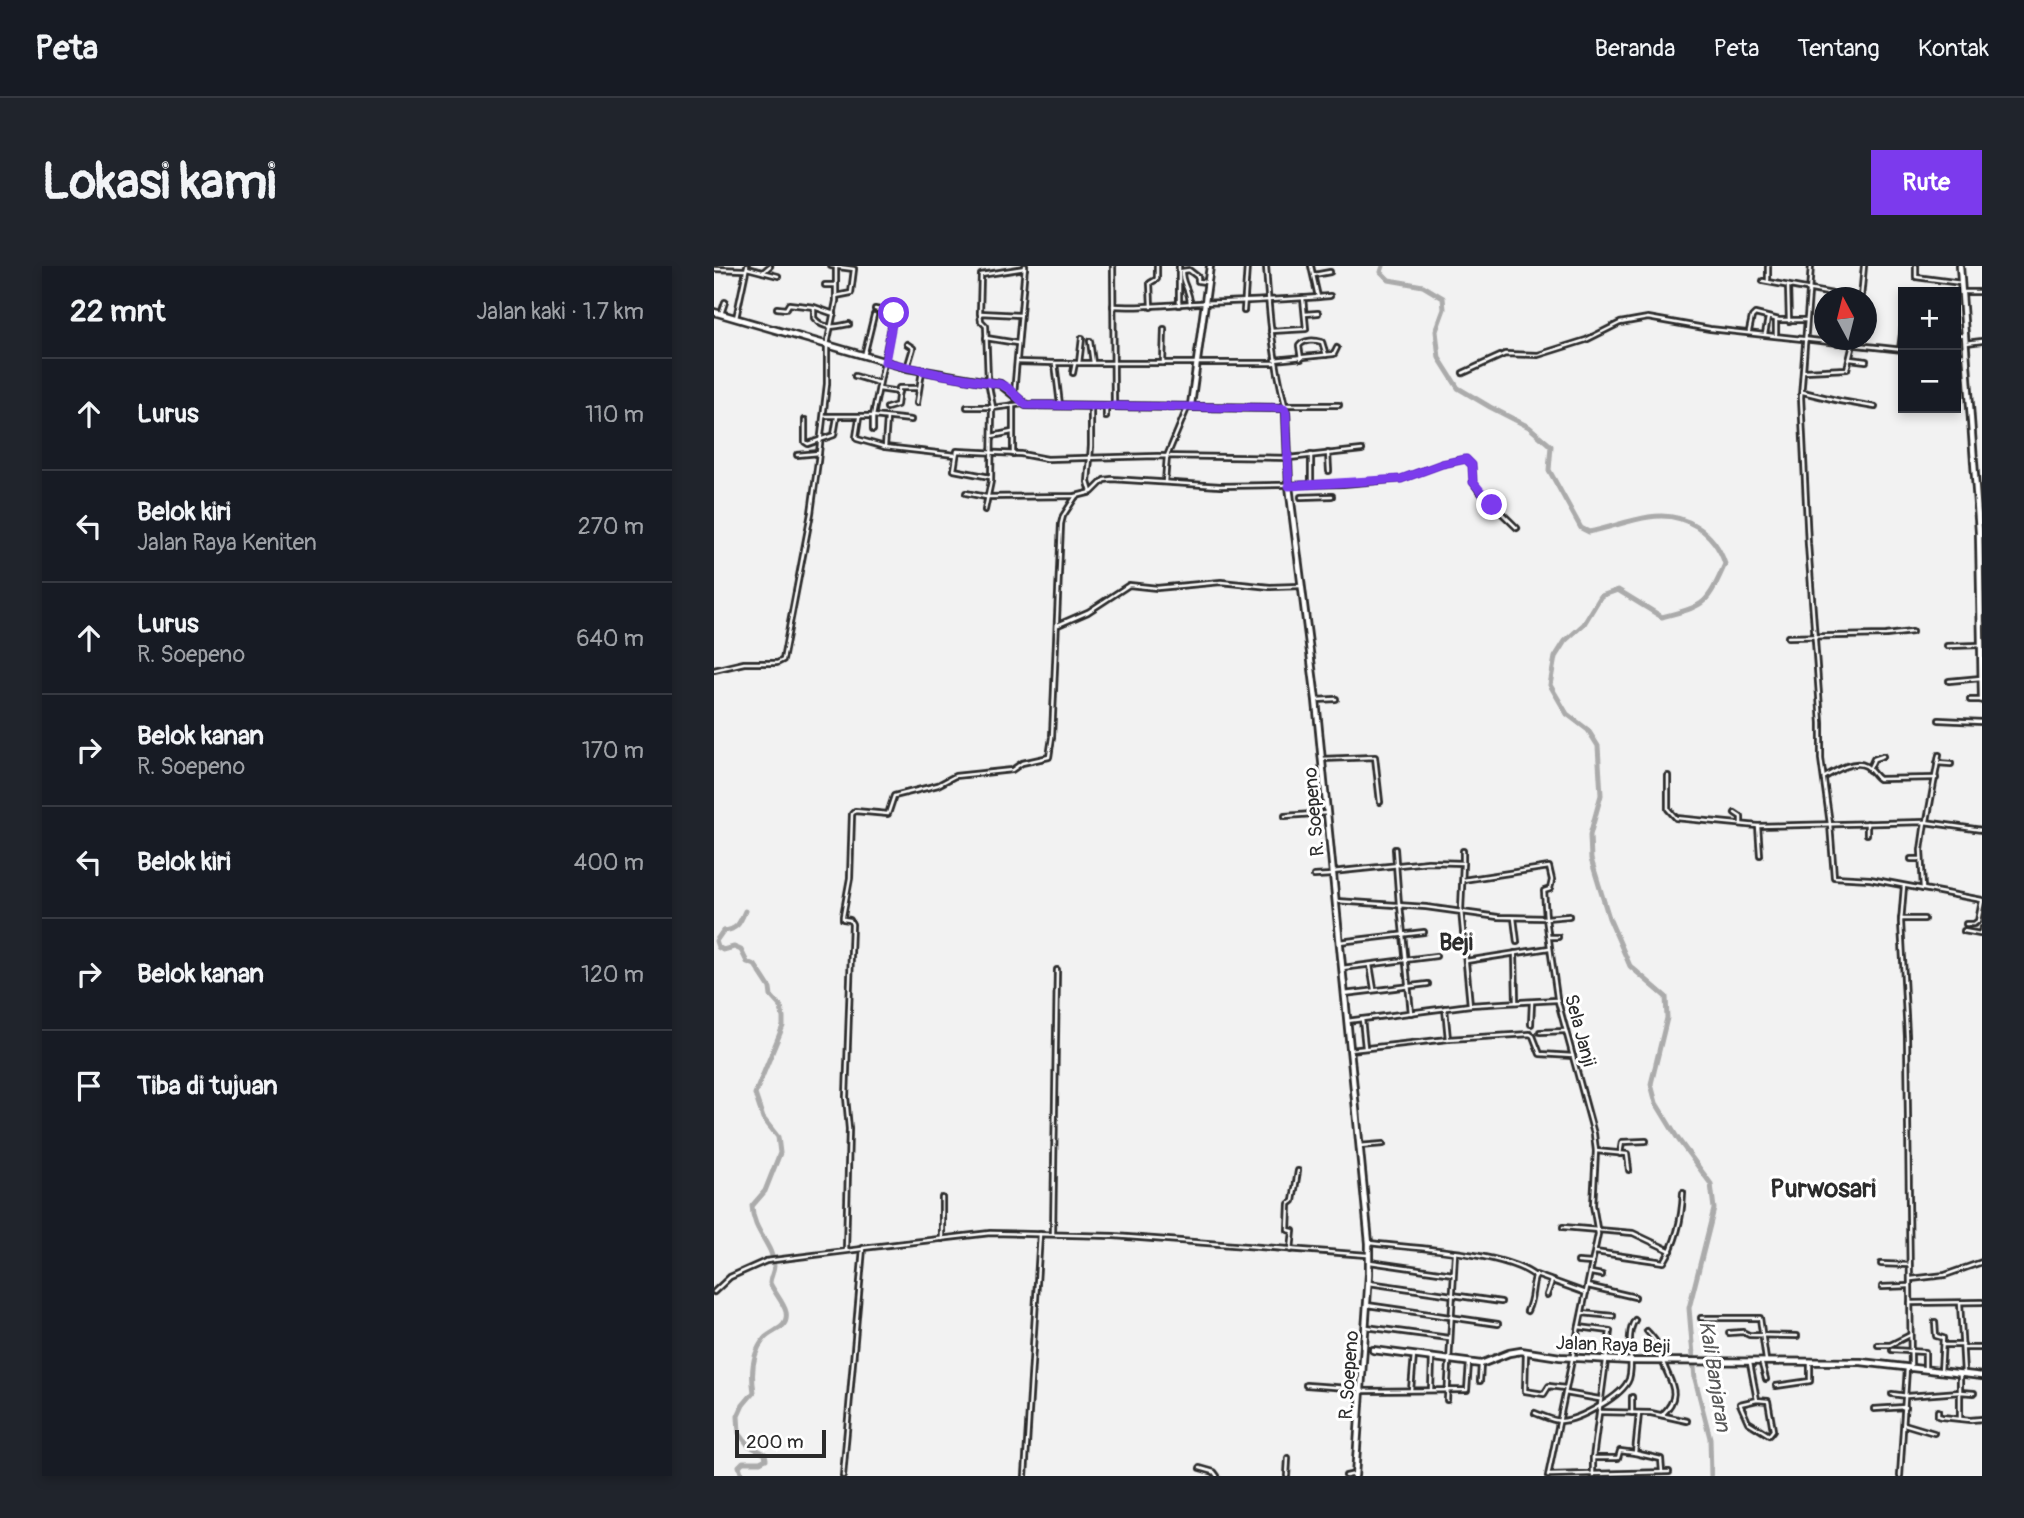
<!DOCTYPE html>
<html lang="id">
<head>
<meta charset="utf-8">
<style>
	:root { --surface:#171b24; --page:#20242c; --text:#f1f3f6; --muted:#9ea1a6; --line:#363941; --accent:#7c3aed }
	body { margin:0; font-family:Pangolin,sans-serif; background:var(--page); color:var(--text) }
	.controls { position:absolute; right:21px; top:21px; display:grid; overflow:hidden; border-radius:0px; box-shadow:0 4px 10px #0003 }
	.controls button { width:63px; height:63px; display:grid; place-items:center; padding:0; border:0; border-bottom:2px solid var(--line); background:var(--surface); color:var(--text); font:35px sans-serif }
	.compass { position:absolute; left:1100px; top:21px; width:63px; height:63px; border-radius:50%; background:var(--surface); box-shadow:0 4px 10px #0003; rotate:353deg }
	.scale { position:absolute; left:21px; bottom:18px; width:91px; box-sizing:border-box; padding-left:7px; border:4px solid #2b2b2b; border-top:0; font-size:19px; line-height:24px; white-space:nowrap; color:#2b2b2b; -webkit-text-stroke:5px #fff; paint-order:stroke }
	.stop { position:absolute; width:21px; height:21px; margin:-16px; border:5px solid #7c3aed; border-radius:50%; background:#fff }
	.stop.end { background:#7c3aed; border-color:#fff; box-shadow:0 2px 7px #0008 }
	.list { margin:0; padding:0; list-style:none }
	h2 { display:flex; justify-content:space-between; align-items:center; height:91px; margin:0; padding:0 28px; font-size:30px }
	h2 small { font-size:23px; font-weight:400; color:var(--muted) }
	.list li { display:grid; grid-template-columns:46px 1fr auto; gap:21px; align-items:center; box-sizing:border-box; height:112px; padding:0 28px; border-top:2px solid var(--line) }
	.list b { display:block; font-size:26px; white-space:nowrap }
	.list p { margin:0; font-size:23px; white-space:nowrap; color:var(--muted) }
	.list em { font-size:23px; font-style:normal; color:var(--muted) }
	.icon { flex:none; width:38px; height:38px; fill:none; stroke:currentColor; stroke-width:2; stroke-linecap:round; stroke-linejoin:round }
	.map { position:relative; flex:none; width:1268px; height:1210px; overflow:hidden; border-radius:0px }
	header { display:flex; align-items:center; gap:42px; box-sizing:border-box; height:98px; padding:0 35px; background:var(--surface); border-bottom:2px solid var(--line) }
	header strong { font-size:33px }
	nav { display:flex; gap:38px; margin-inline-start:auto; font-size:24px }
	.intro { display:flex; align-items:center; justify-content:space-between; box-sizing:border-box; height:168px; padding:0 42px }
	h1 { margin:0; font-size:49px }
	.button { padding:18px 32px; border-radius:0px; background:var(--accent); color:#fff; font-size:24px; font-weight:700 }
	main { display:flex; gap:42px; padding:0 42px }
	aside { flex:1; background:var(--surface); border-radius:0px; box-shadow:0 4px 10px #0003 }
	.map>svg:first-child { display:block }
</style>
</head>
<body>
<header>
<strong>Peta</strong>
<nav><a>Beranda</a><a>Peta</a><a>Tentang</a><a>Kontak</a></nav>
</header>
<div class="intro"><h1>Lokasi kami</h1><a class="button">Rute</a></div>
<main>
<aside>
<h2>22 mnt<small>Jalan kaki · 1.7 km</small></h2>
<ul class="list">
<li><svg class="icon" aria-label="ahead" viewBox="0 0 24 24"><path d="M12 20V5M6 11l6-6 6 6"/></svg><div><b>Lurus</b></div><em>110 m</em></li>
<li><svg class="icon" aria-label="left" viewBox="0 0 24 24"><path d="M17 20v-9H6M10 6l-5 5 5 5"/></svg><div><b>Belok kiri</b><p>Jalan Raya Keniten</p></div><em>270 m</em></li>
<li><svg class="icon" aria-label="ahead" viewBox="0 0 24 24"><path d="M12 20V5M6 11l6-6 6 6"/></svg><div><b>Lurus</b><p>R. Soepeno</p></div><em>640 m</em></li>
<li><svg class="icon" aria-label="right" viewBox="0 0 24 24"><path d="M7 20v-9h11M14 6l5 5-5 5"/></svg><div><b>Belok kanan</b><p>R. Soepeno</p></div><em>170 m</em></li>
<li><svg class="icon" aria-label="left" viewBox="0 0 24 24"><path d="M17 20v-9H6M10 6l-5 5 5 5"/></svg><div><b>Belok kiri</b></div><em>400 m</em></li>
<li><svg class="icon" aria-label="right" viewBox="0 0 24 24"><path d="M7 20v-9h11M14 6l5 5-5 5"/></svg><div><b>Belok kanan</b></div><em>120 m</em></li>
<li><svg class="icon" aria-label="arrive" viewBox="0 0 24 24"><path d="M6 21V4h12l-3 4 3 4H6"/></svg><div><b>Tiba di tujuan</b></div></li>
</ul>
</aside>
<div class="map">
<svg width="1268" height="1210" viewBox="0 0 1268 1210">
	<rect width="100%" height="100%" fill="#f2f2f2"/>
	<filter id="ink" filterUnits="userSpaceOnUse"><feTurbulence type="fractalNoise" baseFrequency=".0143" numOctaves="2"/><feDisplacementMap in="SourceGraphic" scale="14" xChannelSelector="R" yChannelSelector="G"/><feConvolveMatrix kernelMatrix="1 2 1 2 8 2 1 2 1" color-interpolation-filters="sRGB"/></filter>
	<g filter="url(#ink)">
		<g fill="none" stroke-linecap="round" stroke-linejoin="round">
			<g stroke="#ababab" stroke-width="5">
				<path d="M669,0L667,6L675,14L709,20L729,32L730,43L722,65L725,92L744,122L776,141L815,161L837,180L835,204L867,262L875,266C895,262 915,254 935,251C970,245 1001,266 1011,298C992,341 991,339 948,351L904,324L887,330L870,358L851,375L841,391L836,419L853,448L874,464L884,480L887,529L876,569L877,593L895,652L916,700L952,731L953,752L937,818L942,837L964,873L997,918L1000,943L975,1042L981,1113L996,1172L997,1210"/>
				<path d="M28,1210L25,1200L29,1196H46L52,1193L51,1188L34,1179L25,1167L24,1150L29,1139L40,1126C37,1108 37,1089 50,1073C58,1063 75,1064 72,1046C70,1037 60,1026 56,1017C56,1011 60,1006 60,1000C59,978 39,966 38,940L51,925L66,887L64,871L49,852L41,828L69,760V752L67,741L57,730L56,722L41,699L33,696L27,684L20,681L9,684L4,681L2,675L9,665C23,664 26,657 31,645"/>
			</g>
			<g stroke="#2b2b2b" stroke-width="8">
				<g id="street">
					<path d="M117,0L140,3L137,27L122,30"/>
					<path d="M399,0L400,139"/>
					<path d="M552,0C555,49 559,92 571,139"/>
					<path d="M597,0L604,31"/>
					<path d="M1054,0V14"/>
					<path d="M1097,0L1087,131L1094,278L1107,457V493L1116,558L1120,611L1156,613L1268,634"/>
					<path d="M1202,0V11L1247,17"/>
					<path d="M33,2L64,10"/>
					<path d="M0,3L31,4"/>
					<path d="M49,6L56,0"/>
					<path d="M600,9L616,6"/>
					<path d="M1049,15L1140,32"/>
					<path d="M111,19H121"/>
					<path d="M1074,20L1075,55"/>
					<path d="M1247,26H1268"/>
					<path d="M1147,32L1150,0"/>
					<path d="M476,38C476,23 467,18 468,5L475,4L484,11V15L492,16"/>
					<path d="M465,39V0"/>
					<path d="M399,40C429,42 457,38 486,37C530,35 573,34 616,30"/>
					<path d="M437,41L436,17L443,13V0"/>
					<path d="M63,42L72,43L75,38L100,41L120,48"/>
					<path d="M100,42V52C110,64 121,61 135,58"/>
					<path d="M530,45L533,0"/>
					<path d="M266,47L267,9L311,2"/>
					<path d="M7,48L11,36"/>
					<path d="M591,48L604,47"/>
					<path d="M22,52L33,0"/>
					<path d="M557,65L592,63L589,32"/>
					<path d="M1035,65L1038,51L1041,48L1065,54H1092"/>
					<path d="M1051,68L1054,52"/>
					<path d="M1062,68V54"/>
					<path d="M1242,69L1251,70"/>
					<path d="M272,72L303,77"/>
					<path d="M376,75L379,97"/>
					<path d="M1252,77L1268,75"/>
					<path d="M193,78L199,82L193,102"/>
					<path d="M1186,83L1189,61"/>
					<path d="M1242,89L1253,90"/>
					<path d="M150,90L160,49"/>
					<path d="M587,93L585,80C590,73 601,74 608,76L612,89"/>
					<path d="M1136,93L1152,95"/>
					<path d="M560,94L620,88L623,82"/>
					<path d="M303,96L341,97L346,139"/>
					<path d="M341,97H560"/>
					<path d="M365,97L368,72"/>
					<path d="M449,97L450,63"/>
					<path d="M1091,105L1133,103L1140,74"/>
					<path d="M359,107L361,97"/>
					<path d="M749,107L791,88L824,89L872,74L906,57L934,52L996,63L1189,84"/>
					<path d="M141,110L165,117"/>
					<path d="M165,123L185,126"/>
					<path d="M1089,126L1126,135L1161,141"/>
					<path d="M300,128L311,0"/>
					<path d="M203,137L208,105"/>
					<path d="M572,139H625"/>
					<path d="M253,141H279L274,115L272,60L267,55L266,47L306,49"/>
					<path d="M173,142L183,139L185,122H205"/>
					<path d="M110,150H159L180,47L161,43"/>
					<path d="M392,151V139"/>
					<path d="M145,152L142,171L143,173L171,181L241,189"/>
					<path d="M91,154V176L94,178L120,169L123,151"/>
					<path d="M159,164V150L197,154"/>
					<path d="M278,170L298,166"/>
					<path d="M171,181L173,152"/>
					<path d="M614,187L615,205"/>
					<path d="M299,188V139"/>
					<path d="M83,189L105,187"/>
					<path d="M597,189V217"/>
					<path d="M276,211L240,204L243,185L307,188L333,193L443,190L575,192L648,184"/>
					<path d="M451,216L453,190L474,140"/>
					<path d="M377,226L374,216L377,180V139"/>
					<path d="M252,227L272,231L362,230L378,226L390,214L398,213L506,220L629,218L687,213L728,198L752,193L758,199L759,216L765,225L803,262"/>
					<path d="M587,231L618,230"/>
					<path d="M271,244L277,215L278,142L309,138"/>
					<path d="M344,359L374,346L415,319L443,322L507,316L556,321L587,320"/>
					<path d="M1074,371L1172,369L1198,366"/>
					<path d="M1233,380L1266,379"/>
					<path d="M0,404L30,397H63L69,394L97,247L104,195L113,118V79L122,35V0"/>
					<path d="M1235,415L1267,412"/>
					<path d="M602,434L622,433"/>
					<path d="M1256,434H1267"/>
					<path d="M1225,454L1268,456"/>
					<path d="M608,493L661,491L666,536"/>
					<path d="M1223,497L1237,498"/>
					<path d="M1155,504L1160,493L1169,490"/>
					<path d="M954,510V543L962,552L1044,560L1211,556L1268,564"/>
					<path d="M1111,511C1121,505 1140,493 1152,500C1157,503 1160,510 1165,513L1222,512"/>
					<path d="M1021,547L1027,551V558"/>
					<path d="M571,550L613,547"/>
					<path d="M1213,555L1225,489"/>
					<path d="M1153,557V568"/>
					<path d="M1044,560L1046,589"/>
					<path d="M681,583L685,639"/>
					<path d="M1197,593H1207"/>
					<path d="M749,597V585"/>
					<path d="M618,606L714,596L749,597L747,644L756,739"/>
					<path d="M600,610L618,609"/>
					<path d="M749,614L835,601L838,614L836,623L830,625L832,652L855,650"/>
					<path d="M1190,620L1187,656L1193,770L1197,1103"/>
					<path d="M1209,623L1207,584L1211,556"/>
					<path d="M622,635L712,641L784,651L832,652L843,732L880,868L882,885L879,939L884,968L834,1210"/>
					<path d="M686,639L697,747"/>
					<path d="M800,652L803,676"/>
					<path d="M1187,653H1210"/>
					<path d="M1252,658H1260L1264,655L1268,635"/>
					<path d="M1250,665L1266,668L1268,663"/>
					<path d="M835,671H844"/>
					<path d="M625,676L710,666"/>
					<path d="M801,687L802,736"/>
					<path d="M752,695L835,682"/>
					<path d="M656,699L660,723"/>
					<path d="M628,702L722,690"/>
					<path d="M630,728L714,718"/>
					<path d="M731,742L734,773"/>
					<path d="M648,753L651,781"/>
					<path d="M633,755L756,739L843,734"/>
					<path d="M817,758L818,736"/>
					<path d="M826,766L852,765"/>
					<path d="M636,784L734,773L816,768L819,770L826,788L859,790"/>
					<path d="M645,880L669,878"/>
					<path d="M882,885L913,888L915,904"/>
					<path d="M906,888L908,876L932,875"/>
					<path d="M849,961L919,967L957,985"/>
					<path d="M339,967L343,704"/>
					<path d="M228,973V932"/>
					<path d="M655,977C696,982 789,985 821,1010"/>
					<path d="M132,984L135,863L132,831L138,658L136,654L129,653V650L136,612L138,548L141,545L174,548L180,530L224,519L241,510L298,504L308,497L335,491L338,471L347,258L349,250L362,230"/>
					<path d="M577,984L579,965L574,964L575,938L579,935L584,905"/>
					<path d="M881,986L950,996C963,975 968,951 969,927"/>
					<path d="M656,996L739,1008"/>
					<path d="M864,996L878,997"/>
					<path d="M1167,998L1195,999"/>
					<path d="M877,1007L888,1009"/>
					<path d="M1197,1013L1231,1009L1268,996"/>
					<path d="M655,1017L787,1036"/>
					<path d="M874,1020L921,1031"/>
					<path d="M1168,1021L1195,1020"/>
					<path d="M0,1026L16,1011L52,995L148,983"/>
					<path d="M833,1029L838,1015"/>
					<path d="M1196,1037L1268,1036"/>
					<path d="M1246,1037L1250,1107"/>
					<path d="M653,1039L784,1058"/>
					<path d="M813,1045C820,1031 817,1019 822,1009L872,1027"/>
					<path d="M868,1047L899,1050"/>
					<path d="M987,1052H1046L1052,1094"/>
					<path d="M1221,1056L1222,1070L1229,1072L1227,1106"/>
					<path d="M652,1061L735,1072"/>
					<path d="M865,1061L896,1065L879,1192V1210"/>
					<path d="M933,1065C945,1079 943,1076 948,1093C954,1115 971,1127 948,1149"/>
					<path d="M1015,1067L1029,1066L1035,1069L1083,1070"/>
					<path d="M1164,1079H1176L1196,1069"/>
					<path d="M1229,1079H1249"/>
					<path d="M1249,1082H1268"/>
					<path d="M1178,1084L1211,1086V1102"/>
					<path d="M812,1086L811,1125L830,1128L835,1120L851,1122"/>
					<path d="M1047,1095L1052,1113"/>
					<path d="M1036,1097L1043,1134L1026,1138L1034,1156L1055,1169L1059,1164L1054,1135L1043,1134"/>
					<path d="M766,1115L767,1098"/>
					<path d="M592,1119L648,1123"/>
					<path d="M1062,1120L1096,1115V1095"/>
					<path d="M717,1123L718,1091"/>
					<path d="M697,1124L700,1089"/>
					<path d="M647,1125L753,1124L755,1097"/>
					<path d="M851,1127L885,1133"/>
					<path d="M1178,1128L1193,1130L1246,1126V1107"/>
					<path d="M733,1134L741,987"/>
					<path d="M1160,1143L1191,1141"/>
					<path d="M1224,1145V1150L1228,1151L1256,1154L1268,1153"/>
					<path d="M885,1146L937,1147L973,1155"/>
					<path d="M821,1147C829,1150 839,1155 847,1155C865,1154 909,1130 915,1113C921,1094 910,1071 921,1054"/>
					<path d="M918,1147V1131"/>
					<path d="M925,1147L921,1187L947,1193L948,1206"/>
					<path d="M1246,1152V1126L1260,1127"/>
					<path d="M1190,1158L1220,1167"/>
					<path d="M879,1192H904L906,1185L921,1187"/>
					<path d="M486,1202L500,1206L503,1210"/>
					<path d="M836,1209L955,1206"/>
					<path d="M129,1210L149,982L276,967L400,970L653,989"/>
					<path d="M311,1210L326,968"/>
					<path d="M573,1210L574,1192"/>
					<path d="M632,1210L641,1208"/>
					<path d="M1186,1210L1193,1102"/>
				</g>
			</g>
			<g stroke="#2b2b2b" stroke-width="10">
				<g id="secondary">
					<path d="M1246,0L1265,266L1268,434"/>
					<path d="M0,46L193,102L286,118L312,139L570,142L572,146L575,220L602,434L655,977V1008L641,1210"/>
					<path d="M477,139L496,0"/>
					<path d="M659,1084L767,1098L795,1087L807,1085L846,1091L918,1095L1147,1096L1268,1110"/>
				</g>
			</g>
			<use href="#street" stroke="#fff" stroke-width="2.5"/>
			<use href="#secondary" stroke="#fff" stroke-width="4.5"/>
		</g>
	</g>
	<g fill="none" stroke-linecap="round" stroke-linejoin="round" filter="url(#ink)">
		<path stroke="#7c3aed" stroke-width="9" d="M180,47L171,96L224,108L286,118L294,122L312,139L570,142L572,146L575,220L687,213L728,198L752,193L758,199L759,216L778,239"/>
	</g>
	<g text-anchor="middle" stroke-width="6" stroke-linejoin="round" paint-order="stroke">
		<g font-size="19" fill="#2b2b2b" stroke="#fff">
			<text transform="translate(599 546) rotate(-95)" y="7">R. Soepeno</text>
			<text transform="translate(867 764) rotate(75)" y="7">Sela Janji</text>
			<text transform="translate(899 1078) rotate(2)" y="7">Jalan Raya Beji</text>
			<text transform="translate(634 1109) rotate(-86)" y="7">R. Soepeno</text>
		</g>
		<g font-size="21" font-style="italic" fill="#585858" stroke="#fff">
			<text transform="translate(1001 1110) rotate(81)" y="7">Kali Banjaran</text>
		</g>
		<g font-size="23" font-weight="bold" fill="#2b2b2b" stroke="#fff">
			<text x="742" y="684">Beji</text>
		</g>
		<g font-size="26" font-weight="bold" fill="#2b2b2b" stroke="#fff">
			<text x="1109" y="931">Purwosari</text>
		</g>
	</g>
</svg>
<div class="controls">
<button>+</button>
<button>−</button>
</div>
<svg class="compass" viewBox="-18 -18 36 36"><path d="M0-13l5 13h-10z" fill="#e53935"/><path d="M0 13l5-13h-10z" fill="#9ea1a6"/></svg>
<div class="scale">200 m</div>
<div class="stop" style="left:180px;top:47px"></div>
<div class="stop end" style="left:778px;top:239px"></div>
</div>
</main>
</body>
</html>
